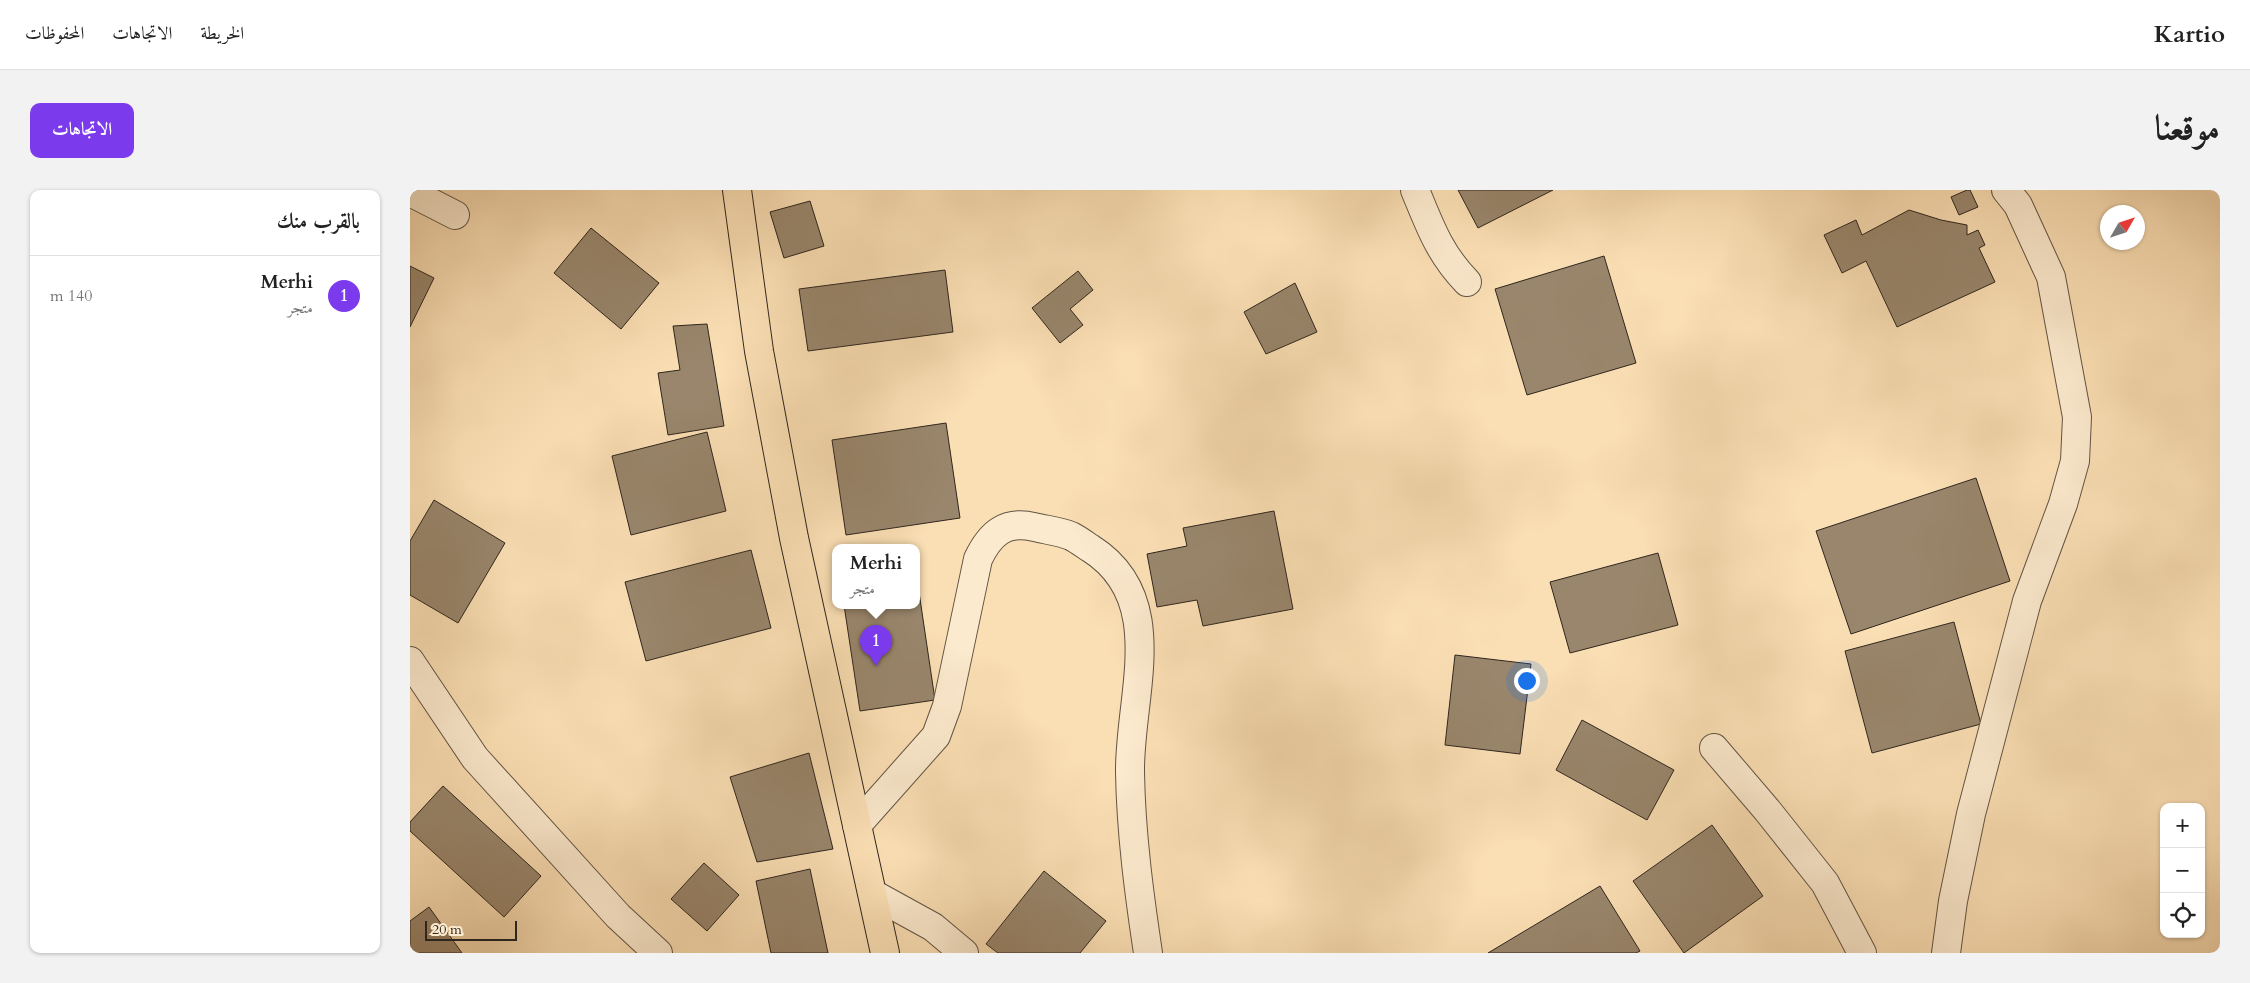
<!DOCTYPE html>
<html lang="ar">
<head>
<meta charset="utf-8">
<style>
  body { margin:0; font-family:Cardo,Amiri,serif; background:#f2f2f2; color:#222; direction:rtl }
  .controls { position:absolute; right:15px; bottom:15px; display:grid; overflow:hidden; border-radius:10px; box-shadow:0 1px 4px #0004 }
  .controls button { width:45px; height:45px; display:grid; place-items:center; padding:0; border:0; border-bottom:1px solid #e0e0e0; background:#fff; color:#222; font:25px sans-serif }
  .compass { position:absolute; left:1690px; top:15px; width:45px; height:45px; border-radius:50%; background:#fff; box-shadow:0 1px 4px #0004; rotate:51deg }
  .scale { position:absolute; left:15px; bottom:12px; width:92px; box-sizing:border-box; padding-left:5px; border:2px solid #2f261e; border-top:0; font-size:14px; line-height:18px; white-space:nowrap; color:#2f261e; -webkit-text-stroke:4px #fceace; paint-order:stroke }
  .you { position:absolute; left:1116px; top:490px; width:18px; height:18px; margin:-12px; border:4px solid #fff; border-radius:50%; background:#1a73e8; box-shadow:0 0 0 8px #1a73e833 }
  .badge { display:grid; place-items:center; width:32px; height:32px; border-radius:50%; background:#7c3aed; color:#fff; font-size:16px; font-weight:700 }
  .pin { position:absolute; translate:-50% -41px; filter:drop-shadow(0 1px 2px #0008) }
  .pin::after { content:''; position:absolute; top:26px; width:18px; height:15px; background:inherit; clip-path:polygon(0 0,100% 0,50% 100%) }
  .popup { position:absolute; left:422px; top:354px; width:88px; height:65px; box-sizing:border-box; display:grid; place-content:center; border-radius:10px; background:#fff; filter:drop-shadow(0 1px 4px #0005); font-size:16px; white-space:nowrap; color:#767676 }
  .popup b { font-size:19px; color:#222 }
  .popup::after { content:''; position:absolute; left:50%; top:100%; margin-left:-10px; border:10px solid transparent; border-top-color:#fff }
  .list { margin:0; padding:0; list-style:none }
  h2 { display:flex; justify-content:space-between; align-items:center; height:65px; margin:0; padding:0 20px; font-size:21px }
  h2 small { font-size:16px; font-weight:400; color:#767676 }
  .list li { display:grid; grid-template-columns:32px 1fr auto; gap:15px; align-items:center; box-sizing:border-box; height:80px; padding:0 20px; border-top:1px solid #e0e0e0 }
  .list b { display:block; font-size:19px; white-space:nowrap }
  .list p { margin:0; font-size:16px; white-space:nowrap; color:#767676 }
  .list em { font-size:16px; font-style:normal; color:#767676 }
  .icon { flex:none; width:28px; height:28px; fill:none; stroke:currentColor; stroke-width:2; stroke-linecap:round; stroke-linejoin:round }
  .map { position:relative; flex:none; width:1810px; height:763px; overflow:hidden; direction:ltr; border-radius:10px }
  header { display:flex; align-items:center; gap:30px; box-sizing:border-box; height:70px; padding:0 25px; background:#fff; border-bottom:1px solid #e0e0e0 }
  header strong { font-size:24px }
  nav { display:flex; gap:28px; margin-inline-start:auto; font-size:18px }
  .intro { display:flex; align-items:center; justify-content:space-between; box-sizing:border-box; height:120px; padding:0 30px }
  h1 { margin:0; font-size:35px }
  .button { padding:12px 22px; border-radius:10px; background:#7c3aed; color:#fff; font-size:18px; font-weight:700 }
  main { display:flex; gap:30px; padding:0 30px }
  aside { flex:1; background:#fff; border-radius:10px; box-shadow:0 1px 4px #0004 }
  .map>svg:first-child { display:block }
</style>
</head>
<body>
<header>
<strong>Kartio</strong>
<nav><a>الخريطة</a><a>الاتجاهات</a><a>المحفوظات</a></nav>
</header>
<div class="intro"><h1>موقعنا</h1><a class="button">الاتجاهات</a></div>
<main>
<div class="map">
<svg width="1810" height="763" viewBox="0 0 1810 763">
  <rect width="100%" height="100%" fill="#fbdfb4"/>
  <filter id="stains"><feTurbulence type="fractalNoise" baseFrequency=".004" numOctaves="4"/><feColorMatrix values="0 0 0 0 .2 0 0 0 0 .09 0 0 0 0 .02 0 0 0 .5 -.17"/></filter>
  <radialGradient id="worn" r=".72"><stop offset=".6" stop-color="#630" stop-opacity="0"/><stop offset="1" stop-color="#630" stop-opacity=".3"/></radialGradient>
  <!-- building -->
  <g fill="#99866c" stroke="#2f261e">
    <polygon points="1048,0 1143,0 1068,38"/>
    <polygon points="1557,0 1560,0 1568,17 1549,25 1541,7"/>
    <polygon points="400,11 414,56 374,68 360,22"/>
    <polygon points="1499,20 1531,30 1557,35 1557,45 1568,40 1575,55 1569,58 1585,92 1487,137 1456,71 1432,83 1414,45 1446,30 1452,45"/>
    <polygon points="181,38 249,93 211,139 144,83"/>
    <polygon points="1194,66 1226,173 1117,205 1085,99"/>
    <polygon points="0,76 24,88 0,137"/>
    <polygon points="535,80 543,142 398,161 389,99"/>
    <polygon points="668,81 683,100 660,119 673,135 650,153 622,118"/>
    <polygon points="885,93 907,142 856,164 834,122"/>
    <polygon points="297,134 314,236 258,245 248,183 270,180 263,136"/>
    <polygon points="536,233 550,328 436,345 422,250"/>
    <polygon points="297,242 316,321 221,345 202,266"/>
    <polygon points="1566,288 1600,391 1441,444 1406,341"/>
    <polygon points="24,310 95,353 48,433 0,405 0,351"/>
    <polygon points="864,321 883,419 793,436 787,410 747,417 737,364 777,356 773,338"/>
    <polygon points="341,360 361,438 236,471 215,392"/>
    <polygon points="1248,363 1268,435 1160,463 1140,392"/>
    <polygon points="506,382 525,510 450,521 434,415 506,415"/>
    <polygon points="1544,432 1571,534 1462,563 1435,461"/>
    <polygon points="1045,465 1121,474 1110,564 1035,555"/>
    <polygon points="1172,530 1264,580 1237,630 1146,580"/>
    <polygon points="399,563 423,659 347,672 320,587"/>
    <polygon points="33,596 131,686 94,727 0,641 0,632"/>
    <polygon points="1302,635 1353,706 1274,763 1223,691"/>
    <polygon points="294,673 329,705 297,741 261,709"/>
    <polygon points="400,679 418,763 361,763 346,691"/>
    <polygon points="634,681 696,731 670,763 588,763 576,754"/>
    <polygon points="1190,696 1230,761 1226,763 1078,763"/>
    <polygon points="19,717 52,763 0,763 0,731"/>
  </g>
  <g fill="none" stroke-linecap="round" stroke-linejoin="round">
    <!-- minor casing -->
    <g stroke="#625444" stroke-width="30">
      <g id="minor">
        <path d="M1005,0C1020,36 1029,63 1057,92"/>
        <polyline points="0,2 45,25"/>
        <polyline points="0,471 65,568 208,726 248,763"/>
        <polyline points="1304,558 1357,620 1415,693 1452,763"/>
        <path d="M447,635L526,546L537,516L568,369C580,344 595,330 624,337C636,340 649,341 661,346C667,349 674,354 680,358C760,408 719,506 720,582C721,643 729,703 738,763"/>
        <polyline points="463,704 523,737 554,763"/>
        <polyline points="1536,763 1543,711 1561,624 1617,411 1653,314 1665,271 1667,227 1641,87 1608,15 1596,0"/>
      </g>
    </g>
    <!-- major casing -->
    <g stroke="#2f261e" stroke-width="30">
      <polyline id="major" points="327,0 349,161 384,348 475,763"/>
    </g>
    <!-- minor -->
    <use href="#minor" stroke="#fceace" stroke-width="28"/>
    <!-- major -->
    <use href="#major" stroke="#fbdfb4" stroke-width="28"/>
  </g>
  <rect width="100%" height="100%" filter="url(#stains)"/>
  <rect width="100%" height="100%" fill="url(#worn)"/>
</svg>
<div class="controls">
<button>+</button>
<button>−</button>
<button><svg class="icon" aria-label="locate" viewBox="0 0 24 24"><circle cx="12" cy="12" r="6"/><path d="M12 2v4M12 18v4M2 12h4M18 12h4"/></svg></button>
</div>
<svg class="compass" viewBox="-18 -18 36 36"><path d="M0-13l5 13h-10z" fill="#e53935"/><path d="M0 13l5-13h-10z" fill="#767676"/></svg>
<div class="scale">20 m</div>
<div class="you"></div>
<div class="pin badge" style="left:466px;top:476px">1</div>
<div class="popup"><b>Merhi</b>متجر</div>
</div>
<aside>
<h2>بالقرب منك<small></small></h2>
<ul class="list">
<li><span class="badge">1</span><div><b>Merhi</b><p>متجر</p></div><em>140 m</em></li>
</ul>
</aside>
</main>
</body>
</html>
